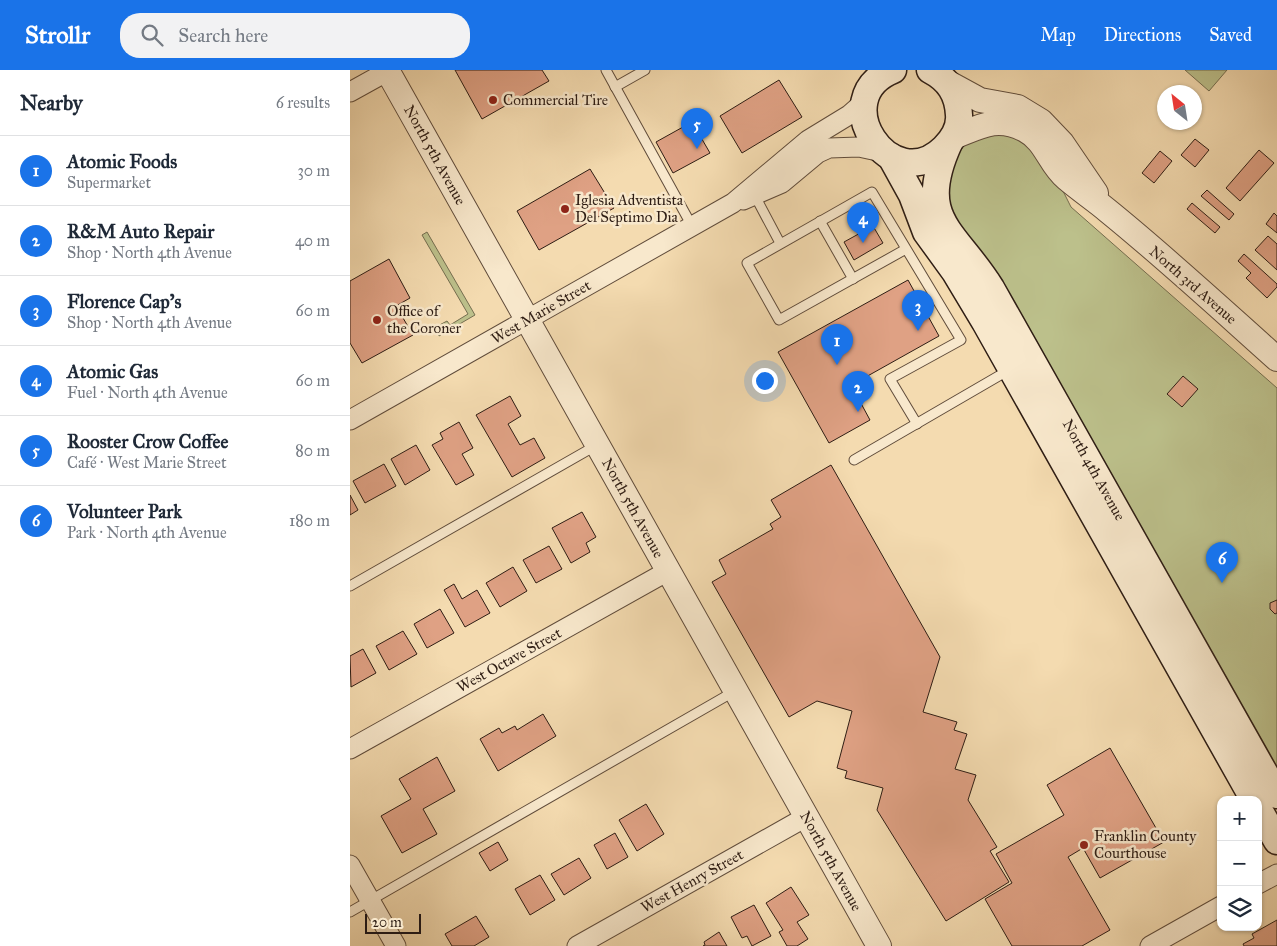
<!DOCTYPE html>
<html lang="en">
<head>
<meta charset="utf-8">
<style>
  body { margin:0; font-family:"IM FELL Great Primer",serif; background:#f2f2f3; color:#1f2937 }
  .controls { position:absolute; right:15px; bottom:15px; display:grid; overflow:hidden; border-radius:10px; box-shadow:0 1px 4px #0004 }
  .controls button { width:45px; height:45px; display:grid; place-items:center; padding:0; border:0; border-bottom:1px solid #e0e1e3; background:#fff; color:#1f2937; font:25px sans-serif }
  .compass { position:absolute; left:807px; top:15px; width:45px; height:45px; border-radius:50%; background:#fff; box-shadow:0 1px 4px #0004; rotate:330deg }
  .scale { position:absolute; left:15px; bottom:12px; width:56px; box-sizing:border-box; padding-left:5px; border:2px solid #2e1d14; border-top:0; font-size:14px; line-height:18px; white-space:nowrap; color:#2e1d14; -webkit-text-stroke:4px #f8e8cc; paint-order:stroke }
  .you { position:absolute; left:414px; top:310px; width:18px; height:18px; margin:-12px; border:4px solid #fff; border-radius:50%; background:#1a73e8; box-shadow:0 0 0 8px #1a73e833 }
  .badge { display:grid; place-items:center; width:32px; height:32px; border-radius:50%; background:#1a73e8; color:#fff; font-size:16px; font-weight:700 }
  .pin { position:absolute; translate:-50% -41px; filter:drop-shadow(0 1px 2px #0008) }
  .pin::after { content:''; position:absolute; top:26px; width:18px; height:15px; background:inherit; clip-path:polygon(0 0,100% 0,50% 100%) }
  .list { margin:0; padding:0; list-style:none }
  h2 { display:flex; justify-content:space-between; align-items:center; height:65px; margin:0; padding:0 20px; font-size:21px }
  h2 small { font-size:16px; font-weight:400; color:#747a83 }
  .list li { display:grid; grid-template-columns:32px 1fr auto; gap:15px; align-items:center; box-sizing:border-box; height:70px; padding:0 20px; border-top:1px solid #e0e1e3 }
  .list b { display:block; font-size:19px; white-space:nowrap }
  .list p { margin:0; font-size:16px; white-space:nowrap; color:#747a83 }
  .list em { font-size:16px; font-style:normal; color:#747a83 }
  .icon { flex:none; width:28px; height:28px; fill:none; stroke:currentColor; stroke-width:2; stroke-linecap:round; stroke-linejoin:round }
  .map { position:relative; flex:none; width:927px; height:876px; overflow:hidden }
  header { display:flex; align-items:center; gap:30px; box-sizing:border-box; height:70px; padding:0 25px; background:#1a73e8; color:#fff }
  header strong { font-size:24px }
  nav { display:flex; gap:28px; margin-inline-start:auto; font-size:18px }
  .search { width:350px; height:45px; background:#f2f2f3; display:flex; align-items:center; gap:12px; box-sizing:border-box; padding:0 18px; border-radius:20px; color:#747a83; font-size:19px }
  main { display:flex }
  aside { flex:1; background:#fff }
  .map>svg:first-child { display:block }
</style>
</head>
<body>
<header>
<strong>Strollr</strong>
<div class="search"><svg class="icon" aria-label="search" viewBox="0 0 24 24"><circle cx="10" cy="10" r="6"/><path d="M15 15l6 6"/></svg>Search here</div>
<nav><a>Map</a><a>Directions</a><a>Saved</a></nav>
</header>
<main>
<aside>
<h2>Nearby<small>6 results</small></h2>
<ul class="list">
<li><span class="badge">1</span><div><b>Atomic Foods</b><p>Supermarket</p></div><em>30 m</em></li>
<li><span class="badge">2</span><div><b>R&amp;M Auto Repair</b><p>Shop · North 4th Avenue</p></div><em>40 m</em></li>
<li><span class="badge">3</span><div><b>Florence Cap's</b><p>Shop · North 4th Avenue</p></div><em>60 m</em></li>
<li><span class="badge">4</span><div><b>Atomic Gas</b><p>Fuel · North 4th Avenue</p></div><em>60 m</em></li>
<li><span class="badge">5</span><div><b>Rooster Crow Coffee</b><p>Café · West Marie Street</p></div><em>80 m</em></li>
<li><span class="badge">6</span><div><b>Volunteer Park</b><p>Park · North 4th Avenue</p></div><em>180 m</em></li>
</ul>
</aside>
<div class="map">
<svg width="927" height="876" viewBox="0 0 927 876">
  <rect width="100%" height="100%" fill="#f4dbb0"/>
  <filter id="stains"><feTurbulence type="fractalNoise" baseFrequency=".004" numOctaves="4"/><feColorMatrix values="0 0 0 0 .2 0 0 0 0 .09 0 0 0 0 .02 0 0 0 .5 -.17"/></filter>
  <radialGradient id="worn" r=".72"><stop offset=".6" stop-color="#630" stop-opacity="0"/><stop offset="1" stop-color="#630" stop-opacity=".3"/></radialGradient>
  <!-- green -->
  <g fill="#bcc08b" stroke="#756e50">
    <polygon points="835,0 877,0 859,21"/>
    <polygon points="634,62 671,66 713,121 721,137 927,318 927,708 594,137 604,79"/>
    <polygon points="77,162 125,245 89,266 84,258 97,251 100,255 118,244 72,165"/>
  </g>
  <!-- building -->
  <g fill="#dfa184" stroke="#2e1d14">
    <polygon points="105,0 192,0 199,11 132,49"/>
    <polygon points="429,10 452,47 392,83 370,46"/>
    <polygon points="342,52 360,83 323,103 306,72"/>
    <polygon points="845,69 859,80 845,97 831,85"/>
    <polygon points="909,80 924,93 890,131 876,118"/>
    <polygon points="810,81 822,91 804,113 792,103"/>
    <polygon points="240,99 264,138 189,180 167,141"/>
    <polygon points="857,120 884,144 879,150 851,126"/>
    <polygon points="842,133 870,157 865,163 837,139"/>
    <polygon points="924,143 927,146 927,163 916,154"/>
    <polygon points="523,156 533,173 504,190 494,172"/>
    <polygon points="918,166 927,174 927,200 905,180"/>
    <polygon points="894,184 927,214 927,217 917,228 896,208 901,203 888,191"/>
    <polygon points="39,189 60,228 46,236 63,265 12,293 0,273 0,211"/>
    <polygon points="558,210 589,266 514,308 521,319 507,326 520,350 479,373 428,282"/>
    <polygon points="833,306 848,319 832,337 817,324"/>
    <polygon points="160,326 171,346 158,354 170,375 184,368 195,388 162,407 126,345"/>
    <polygon points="109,352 123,378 112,384 124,405 106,415 82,375 93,369 90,363"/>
    <polygon points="66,375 80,400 55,415 41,389"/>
    <polygon points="34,394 46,416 15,433 3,411"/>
    <polygon points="481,395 590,587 573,642 607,652 604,660 617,664 605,699 626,705 618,730 647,777 640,781 659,812 596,851 527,740 533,718 495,708 497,701 487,698 502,641 467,631 439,647 362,512 376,504 369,490 423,459 420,454 431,447 421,430"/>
    <polygon points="0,425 8,440 0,445"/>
    <polygon points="232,442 246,467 236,473 240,482 221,493 202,458"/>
    <polygon points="199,476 212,499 186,513 173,490"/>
    <polygon points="163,497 177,521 150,537 136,513"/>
    <polygon points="104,514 112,529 127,520 140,543 115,557 94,520"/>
    <polygon points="927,530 927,543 925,544 920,539 920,533"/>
    <polygon points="90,539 104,563 77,578 64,554"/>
    <polygon points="53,561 67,584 39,600 26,576"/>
    <polygon points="13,579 26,603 1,617 0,586"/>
    <polygon points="193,644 206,666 148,701 130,669 149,658 152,663 165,656 167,660"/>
    <polygon points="760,678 814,772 750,808 733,778 718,787 760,860 732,876 662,876 635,829 662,813 646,784 714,745 697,715"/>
    <polygon points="87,687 105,721 73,739 87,764 52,783 31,746 61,729 49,709"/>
    <polygon points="296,734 314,764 287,781 269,750"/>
    <polygon points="265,763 278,787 257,799 244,775"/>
    <polygon points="148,772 158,790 140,801 129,783"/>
    <polygon points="229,788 241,808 214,825 201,804"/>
    <polygon points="190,805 205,830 180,845 165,819"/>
    <polygon points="441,817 459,845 447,852 458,869 447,876 437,876 429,862 433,860 416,833"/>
    <polygon points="404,835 421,866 402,876 397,866 392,868 381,847"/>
    <polygon points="126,846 139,867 124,876 102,876 95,864"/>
    <polygon points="927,850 927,876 894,876 893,874 904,868 902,864"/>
    <polygon points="369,862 377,876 353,876 355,875 354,872"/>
  </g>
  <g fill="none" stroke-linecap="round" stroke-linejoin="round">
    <!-- service casing -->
    <g stroke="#604c3b" stroke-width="11">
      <g id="service">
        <polyline points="256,0 342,156"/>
        <polyline points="265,17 295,0"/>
        <polyline points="405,126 430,173"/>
        <polyline points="470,151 503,209"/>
        <polyline points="556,179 429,250 397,193 522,122 611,270 540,309 567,354"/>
        <polyline points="504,390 659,300"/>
        <polyline points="0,516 247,375"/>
        <polyline points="0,842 385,621"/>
      </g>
    </g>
    <!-- minor casing -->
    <g stroke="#604c3b" stroke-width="21">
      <g id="minor">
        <polyline points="0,22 38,1"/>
        <polyline points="393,130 432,113 468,83 479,78 509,77 532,82"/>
        <polyline points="0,350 383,133 458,70 499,45 516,30"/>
        <polyline points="0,679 318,501"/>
        <polyline points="0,795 46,876"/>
        <polyline points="908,814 927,804"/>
        <polyline points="227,876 456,747"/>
        <polyline points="800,876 871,836"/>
      </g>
    </g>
    <!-- tertiary casing -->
    <g stroke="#604c3b" stroke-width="26">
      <g id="tertiary">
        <polyline points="37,0 529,876"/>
        <polyline points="597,12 630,30 668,37 691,51 712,73 746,123"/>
        <path d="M604,67C629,57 647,45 675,60C696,71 699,94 716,108C730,120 745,130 758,141C816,188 871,239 927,289"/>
      </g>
    </g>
    <!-- secondary casing -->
    <g stroke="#2e1d14" stroke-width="29">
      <g id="secondary">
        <path d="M543,0C474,28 541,130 594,78C603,69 610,58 609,45C608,24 599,10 580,0"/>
        <path d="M599,73C564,150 605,160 641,218L927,725"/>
        <polyline points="541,87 562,125 576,162 605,202 635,252 904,730"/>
        <polyline points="908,738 927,771"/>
      </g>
    </g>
    <!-- service -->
    <use href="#service" stroke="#f8e8cc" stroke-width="9"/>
    <!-- minor -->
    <use href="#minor" stroke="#f8e8cc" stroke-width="19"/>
    <!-- tertiary -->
    <use href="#tertiary" stroke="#f8e8cc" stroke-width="24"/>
    <!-- secondary -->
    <use href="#secondary" stroke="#f8e8cc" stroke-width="26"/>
  </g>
  <!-- markers -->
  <g fill="#8f2418" stroke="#f8e8cc" stroke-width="2">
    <circle cx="143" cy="30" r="5"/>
    <circle cx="215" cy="139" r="5"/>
    <circle cx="27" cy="250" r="5"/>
    <circle cx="734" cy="775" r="5"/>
  </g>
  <g text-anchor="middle" stroke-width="5" stroke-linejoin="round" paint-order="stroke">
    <!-- poi labels -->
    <g font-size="15" fill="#2e1d14" stroke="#f8e8cc" text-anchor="start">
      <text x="153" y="35">Commercial Tire</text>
      <text x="225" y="135">Iglesia Adventista<tspan x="225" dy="17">Del Septimo Dia</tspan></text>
      <text x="37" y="246">Office of<tspan x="37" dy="17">the Coroner</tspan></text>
      <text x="744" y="771">Franklin County<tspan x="744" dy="17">Courthouse</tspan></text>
    </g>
    <!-- street labels -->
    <g font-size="15" fill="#2e1d14" stroke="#f8e8cc">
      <text transform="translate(85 85) rotate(61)" y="5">North 5th Avenue</text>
      <text transform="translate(843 215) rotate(41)" y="5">North 3rd Avenue</text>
      <text transform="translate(191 242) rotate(-30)" y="5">West Marie Street</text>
      <text transform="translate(744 400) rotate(61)" y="5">North 4th Avenue</text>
      <text transform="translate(283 438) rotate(61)" y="5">North 5th Avenue</text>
      <text transform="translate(159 590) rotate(-29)" y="5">West Octave Street</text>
      <text transform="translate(481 791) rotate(61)" y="5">North 5th Avenue</text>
      <text transform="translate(342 811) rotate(-29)" y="5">West Henry Street</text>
    </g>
  </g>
  <rect width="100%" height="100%" filter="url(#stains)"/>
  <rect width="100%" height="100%" fill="url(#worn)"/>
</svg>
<div class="controls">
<button>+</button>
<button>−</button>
<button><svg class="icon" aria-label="layers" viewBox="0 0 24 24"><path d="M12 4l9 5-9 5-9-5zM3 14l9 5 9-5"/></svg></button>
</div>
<svg class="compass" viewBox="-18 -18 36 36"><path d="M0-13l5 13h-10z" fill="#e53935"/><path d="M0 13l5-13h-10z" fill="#747a83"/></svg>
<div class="scale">20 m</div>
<div class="you"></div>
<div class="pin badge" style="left:487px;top:295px">1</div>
<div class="pin badge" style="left:508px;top:342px">2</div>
<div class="pin badge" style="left:568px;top:261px">3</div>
<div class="pin badge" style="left:513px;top:173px">4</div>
<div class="pin badge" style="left:347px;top:79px">5</div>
<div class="pin badge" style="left:872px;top:513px">6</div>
</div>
</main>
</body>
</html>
